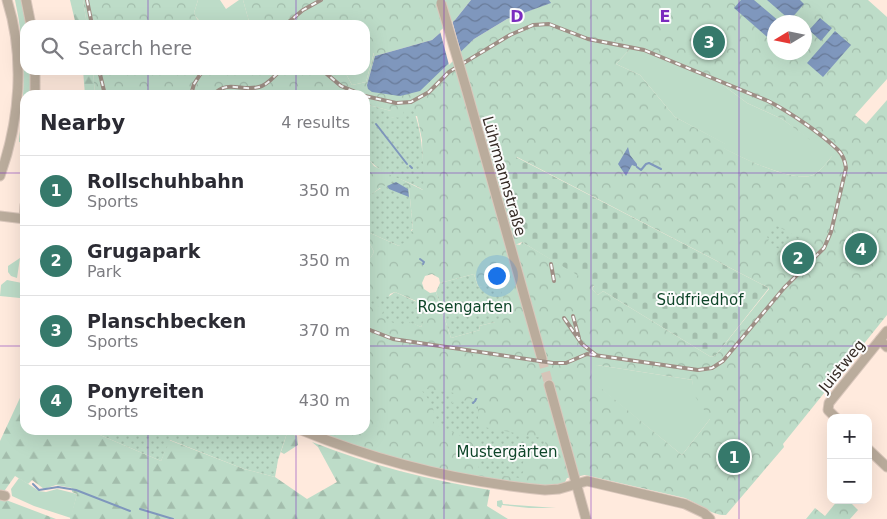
<!DOCTYPE html>
<html lang="en">
<head>
<meta charset="utf-8">
<style>
  body { margin:0; font-family:"DejaVu Sans",sans-serif; background:#f2f2f3; color:#2b2b33 }
  .controls { position:absolute; right:15px; bottom:15px; display:grid; overflow:hidden; border-radius:10px; box-shadow:0 5px 20px #0002 }
  .controls button { width:45px; height:45px; display:grid; place-items:center; padding:0; border:0; border-bottom:1px solid #e1e1e2; background:#fff; color:#2b2b33; font:25px sans-serif }
  .compass { position:absolute; left:767px; top:15px; width:45px; height:45px; border-radius:50%; background:#fff; box-shadow:0 5px 20px #0002; rotate:260deg }
  .you { position:absolute; left:496px; top:275px; width:18px; height:18px; margin:-12px; border:4px solid #fff; border-radius:50%; background:#1a73e8; box-shadow:0 0 0 8px #1a73e833 }
  .badge { display:grid; place-items:center; width:32px; height:32px; border-radius:50%; background:#36796b; color:#fff; font-size:16px; font-weight:700 }
  .pin { position:absolute; translate:-50% -50%; border:2px solid #fff; box-shadow:0 1px 5px #0006 }
  .list { margin:0; padding:0; list-style:none }
  h2 { display:flex; justify-content:space-between; align-items:center; height:65px; margin:0; padding:0 20px; font-size:21px }
  h2 small { font-size:16px; font-weight:400; color:#7c7c81 }
  .list li { display:grid; grid-template-columns:32px 1fr auto; gap:15px; align-items:center; box-sizing:border-box; height:70px; padding:0 20px; border-top:1px solid #e1e1e2 }
  .list b { display:block; font-size:19px; white-space:nowrap }
  .list p { margin:0; font-size:16px; white-space:nowrap; color:#7c7c81 }
  .list em { font-size:16px; font-style:normal; color:#7c7c81 }
  .icon { flex:none; width:28px; height:28px; fill:none; stroke:currentColor; stroke-width:2; stroke-linecap:round; stroke-linejoin:round }
  .map { position:relative; flex:none; width:887px; height:519px; overflow:hidden }
  .search { position:absolute; background:#fff; box-shadow:0 5px 20px #0002; left:20px; top:20px; width:350px; height:55px; display:flex; align-items:center; gap:12px; box-sizing:border-box; padding:0 18px; border-radius:15px; color:#7c7c81; font-size:19px }
  .panel { position:absolute; background:#fff; box-shadow:0 5px 20px #0002; left:20px; top:90px; width:350px; height:345px; border-radius:15px }
  .map>svg:first-child { display:block }
</style>
</head>
<body>
<div class="map">
<svg width="887" height="519" viewBox="0 0 887 519">
  <defs>
    <pattern id="forest-firs" width="22" height="20" patternUnits="userSpaceOnUse" patternTransform="scale(1.25)"><rect width="22" height="20" fill="#bddcc8"/><path d="M5 1l3.5 6h-7zM16 11l3.5 6h-7z" fill="#a3bdac"/></pattern>
    <pattern id="cemetery-stones" width="16" height="16" patternUnits="userSpaceOnUse" patternTransform="scale(1.25)"><rect width="16" height="16" fill="#bddcc8"/><path d="M2 7V4a2 2 0 0 1 4 0v3zM10 15v-3a2 2 0 0 1 4 0v3z" fill="#a3bdac"/></pattern>
    <pattern id="park-crowns" width="20" height="18" patternUnits="userSpaceOnUse" patternTransform="scale(1.25)"><rect width="20" height="18" fill="#bddcc8"/><path d="M2 6a3 3 0 1 1 6 0M12 15a3 3 0 1 1 6 0" fill="none" stroke="#a3bdac"/></pattern>
    <pattern id="garden-dots" width="8" height="8" patternUnits="userSpaceOnUse" patternTransform="scale(1.25)"><rect width="8" height="8" fill="#bddcc8"/><path d="M2 2h.1M6 6h.1" fill="none" stroke="#a3bdac" stroke-width="1.8" stroke-linecap="round"/></pattern>
    <pattern id="water-waves" width="16" height="10" patternUnits="userSpaceOnUse" patternTransform="scale(1.25)"><rect width="16" height="10" fill="#7f97bd"/><path d="M0 5q4-4 8 0t8 0" fill="none" stroke="#697b99"/></pattern>
  </defs>
  <rect width="100%" height="100%" fill="#ffeadd"/>
  <!-- grass -->
  <g fill="#bddcc8">
    <path d="M15,0H24L29,25H25V70H33V95H25V143L19,142V139C26,92 25,46 15,0Z"/>
    <path d="M198,0H220L226,9L239,0H243L250,25C233,25 201,32 194,13Z"/>
    <path d="M631,48L642,50L719,82L747,103L782,119L833,155C827,162 821,171 813,175C793,183 742,158 723,148L725,144L675,117L640,75L616,64Z"/>
    <polygon points="374,52 366,82 352,85 344,70 365,70 365,54"/>
    <polygon points="365,243 370,244 374,252 371,257 366,259"/>
    <polygon points="20,258 17,278 11,276 8,272 8,266"/>
    <polygon points="7,280 22,283 20,298 0,296 1,285"/>
    <polygon points="597,365 693,380 692,390 710,417 710,419 682,455 590,380 592,369"/>
    <polygon points="19,478 39,491 46,492 57,489 77,494 71,518 34,506 12,496 11,489"/>
    <polygon points="502,500 503,504 556,508 529,508 502,505 501,508 497,506 497,501"/>
  </g>
  <!-- forest -->
  <g fill="url(#forest-firs)">
    <polygon points="70,0 83,0 87,25 76,25"/>
    <polygon points="83,70 93,70 95,95 85,95"/>
    <path d="M25,387V430H101L100,435L161,461L169,440L244,469L275,477L307,499L337,482L318,447L312,442C370,465 429,480 490,490L487,506L508,519H70L77,494L72,492V488L56,485L44,489L32,480L28,484L15,476L5,490L6,500L56,519H0V441Z"/>
    <polygon points="287,433 297,436 298,445 284,454 281,452"/>
  </g>
  <!-- cemetery -->
  <polygon fill="url(#cemetery-stones)" points="516,157 769,288 716,355 711,357 603,291 598,295 592,289 594,286 522,242 515,245 499,186"/>
  <!-- park -->
  <g fill="url(#park-crowns)" fill-rule="evenodd">
    <polygon points="83,0 198,0 194,13 197,19 204,25 87,25"/>
    <path d="M243,0H471L455,20L432,40L375,56L367,85L458,53L474,39L507,19L550,3L549,0H868L887,17V79L855,115L866,124L887,100V315L783,444L784,447L726,515C712,516 698,503 685,498L585,475L567,478L564,484L547,487L510,483L402,462L309,430H365V259L371,257L374,252L370,244L365,243V217L370,223L368,232L399,246L413,229L409,188H380L365,199V154L374,166L423,190L422,140L417,116L398,119L391,117V111L365,104V95H95L93,70H344L352,85L366,82L374,53L365,54V25H250ZM774,22H804V52H774ZM631,48L642,50L719,82L747,103L782,119L832,156C827,162 821,171 813,175C793,183 742,158 724,148L726,144L675,117L640,75L616,64ZM517,157L769,288V289L716,355L711,357L603,291L598,295L592,289L594,285L522,242L520,245L515,244L499,186ZM432,274L439,278L440,283L474,274L478,287L494,285L495,322L479,326L480,330L451,338L436,292L430,293L424,289L422,283L425,276ZM395,292L416,301L413,308L426,314L421,327L384,309L390,294ZM597,365L693,380L691,390L710,419L682,455L591,380L592,369L596,370Z"/>
    <polygon points="838,500 848,500 858,510 850,519 806,519 815,508 825,516"/>
  </g>
  <!-- garden -->
  <g fill="url(#garden-dots)">
    <path d="M365,104L391,111V117L402,118L404,111L412,109C422,122 425,174 423,190C404,178 377,175 365,154Z"/>
    <polygon points="392,181 409,188 413,229 411,230 415,235 399,246 368,232 370,223 365,217 365,198"/>
    <polygon points="773,224 802,239 793,256 767,243 769,239 767,237"/>
    <polygon points="474,274 478,287 491,284 501,290 505,305 503,316 495,322 479,326 480,330 451,338 436,292 440,283"/>
    <polygon points="376,292 388,297 395,292 417,302 414,308 427,314 421,327 409,322 402,327 381,317 384,309 371,303"/>
    <path d="M420,388L454,393L452,403L478,398V426L547,439L543,447V459L525,458L522,465L526,466L520,478L488,473L478,467L488,447L433,424C437,407 430,402 420,388Z"/>
    <polygon points="101,430 283,430 287,433 278,460 275,477 244,469 170,440 161,461 100,435"/>
  </g>
  <!-- water -->
  <g fill="url(#water-waves)">
    <polygon points="471,0 549,0 551,3 507,19 474,39 420,91 400,96 372,92 368,89 367,85 375,56 432,40 455,20"/>
    <polygon points="741,0 754,0 780,22 774,22 774,43 734,8"/>
    <polygon points="767,0 800,0 804,4 790,20"/>
    <polygon points="820,18 832,28 821,41 809,30"/>
    <polygon points="835,31 851,45 823,77 807,63"/>
    <circle cx="709" cy="41" r="7"/>
    <polygon points="628,147 630,155 637,164 637,167 632,165 626,176 618,164"/>
    <polygon points="396,182 408,189 409,197 389,189 387,186"/>
  </g>
  <!-- pier -->
  <polygon fill="#ffeadd" points="452,20 461,53 449,65 440,31"/>
  <g fill="none" stroke-linecap="round" stroke-linejoin="round">
    <!-- stream -->
    <g stroke="#7f97bd" stroke-width="2">
      <polyline points="376,124 407,164"/>
      <polyline points="410,166 412,168"/>
      <polyline points="637,167 641,170 646,164 649,163 661,169"/>
      <polyline points="420,259 424,262 423,264"/>
      <polyline points="475,401 476,399"/>
      <polyline points="473,403 474,402"/>
      <polyline points="33,484 39,490 58,487 76,490 130,511"/>
      <polyline points="140,509 173,519"/>
    </g>
    <!-- minor-tunnel -->
    <polyline stroke="#d6c4b8" stroke-width="9" stroke-dasharray="9 4.5" stroke-linecap="butt" points="542,359 549,385"/>
    <!-- minor casing -->
    <g stroke="#dac7bc" stroke-width="11">
      <g id="minor">
        <polyline points="26,0 31,25"/>
        <polyline points="466,88 542,359"/>
        <polyline points="35,95 35,70"/>
        <path d="M0,176C20,120 25,57 7,0"/>
        <polyline points="0,216 25,219"/>
        <polyline points="24,219 25,205"/>
        <polyline points="880,340 887,347"/>
        <polyline points="549,385 586,519"/>
        <polyline points="836,418 828,410 829,403 887,331"/>
        <path d="M301,430C379,462 461,482 545,490L559,489L587,481L685,504L704,513L710,519"/>
        <polyline points="868,449 887,467"/>
        <polyline points="0,495 5,496"/>
      </g>
    </g>
    <!-- minor -->
    <use href="#minor" stroke="#baac9c" stroke-width="9"/>
    <!-- rail casing -->
    <g stroke="#9e8e85" stroke-width="4">
      <g id="rail">
        <polyline points="87,0 92,25"/>
        <polyline points="285,25 303,10 321,0"/>
        <polyline points="99,70 105,95"/>
        <polyline points="322,70 341,86 363,95"/>
        <polyline points="191,95 194,84 203,70"/>
        <path d="M213,95C228,79 241,92 259,87C268,85 274,76 281,70"/>
        <path d="M365,96L396,103L411,102L429,92L449,72L462,64L510,35L533,25L549,24L588,39L644,50L768,101C788,111 822,134 838,150C843,155 845,161 846,168L831,232L824,248L784,288L723,361L712,368L698,370L587,354L566,363H553L393,339L365,328"/>
        <polyline points="551,264 554,281"/>
        <polyline points="573,316 579,338"/>
        <polyline points="564,318 582,344 596,355"/>
      </g>
    </g>
    <!-- rail -->
    <use href="#rail" stroke="#fcfcfc" stroke-width="2" stroke-dasharray="5.5" stroke-linecap="butt"/>
    <!-- minor-bridge casing -->
    <g stroke="#dac7bc" stroke-width="11" stroke-linecap="butt">
      <polyline id="minor-bridge" points="441,3 466,88"/>
    </g>
    <!-- minor-bridge -->
    <use href="#minor-bridge" stroke="#baac9c" stroke-width="9"/>
  </g>
  <!-- grid -->
  <path fill="none" stroke="#7b2cbf" stroke-width="1" stroke-opacity="0.55" d="M148,0V25M296,0V25M444,0V519M591,0V519M739,0V519M148,70V95M296,70V95M0,173H25M365,173H887M0,346H25M365,346H887M148,430V519M296,430V519"/>
  <g text-anchor="middle" stroke-width="4" stroke-linejoin="round" paint-order="stroke">
    <!-- street labels -->
    <g font-size="15" fill="#342a24" stroke="#fcfcfc">
      <text transform="translate(504 176) rotate(74)" y="5">Lührmannstraße</text>
      <text transform="translate(842 366) rotate(-51)" y="5">Juistweg</text>
    </g>
    <!-- park labels -->
    <g font-size="15" fill="#0e4529" stroke="#fcfcfc">
      <text x="700" y="305">Südfriedhof</text>
      <text x="465" y="312">Rosengarten</text>
      <text x="507" y="457">Mustergärten</text>
    </g>
  </g>
  <g font-size="16" text-anchor="middle" font-weight="bold" fill="#7b2cbf" stroke="#fcfcfc" stroke-width="4" stroke-linejoin="round" paint-order="stroke">
    <text x="517" y="22">D</text>
    <text x="665" y="22">E</text>
  </g>
</svg>
<div class="controls">
<button>+</button>
<button>−</button>
</div>
<svg class="compass" viewBox="-18 -18 36 36"><path d="M0-13l5 13h-10z" fill="#e53935"/><path d="M0 13l5-13h-10z" fill="#7c7c81"/></svg>
<div class="you"></div>
<div class="pin badge" style="left:734px;top:457px">1</div>
<div class="pin badge" style="left:798px;top:258px">2</div>
<div class="pin badge" style="left:709px;top:42px">3</div>
<div class="pin badge" style="left:861px;top:249px">4</div>
<div class="search"><svg class="icon" aria-label="search" viewBox="0 0 24 24"><circle cx="10" cy="10" r="6"/><path d="M15 15l6 6"/></svg>Search here</div>
<section class="panel">
<h2>Nearby<small>4 results</small></h2>
<ul class="list">
<li><span class="badge">1</span><div><b>Rollschuhbahn</b><p>Sports</p></div><em>350 m</em></li>
<li><span class="badge">2</span><div><b>Grugapark</b><p>Park</p></div><em>350 m</em></li>
<li><span class="badge">3</span><div><b>Planschbecken</b><p>Sports</p></div><em>370 m</em></li>
<li><span class="badge">4</span><div><b>Ponyreiten</b><p>Sports</p></div><em>430 m</em></li>
</ul>
</section>
</div>
</body>
</html>
